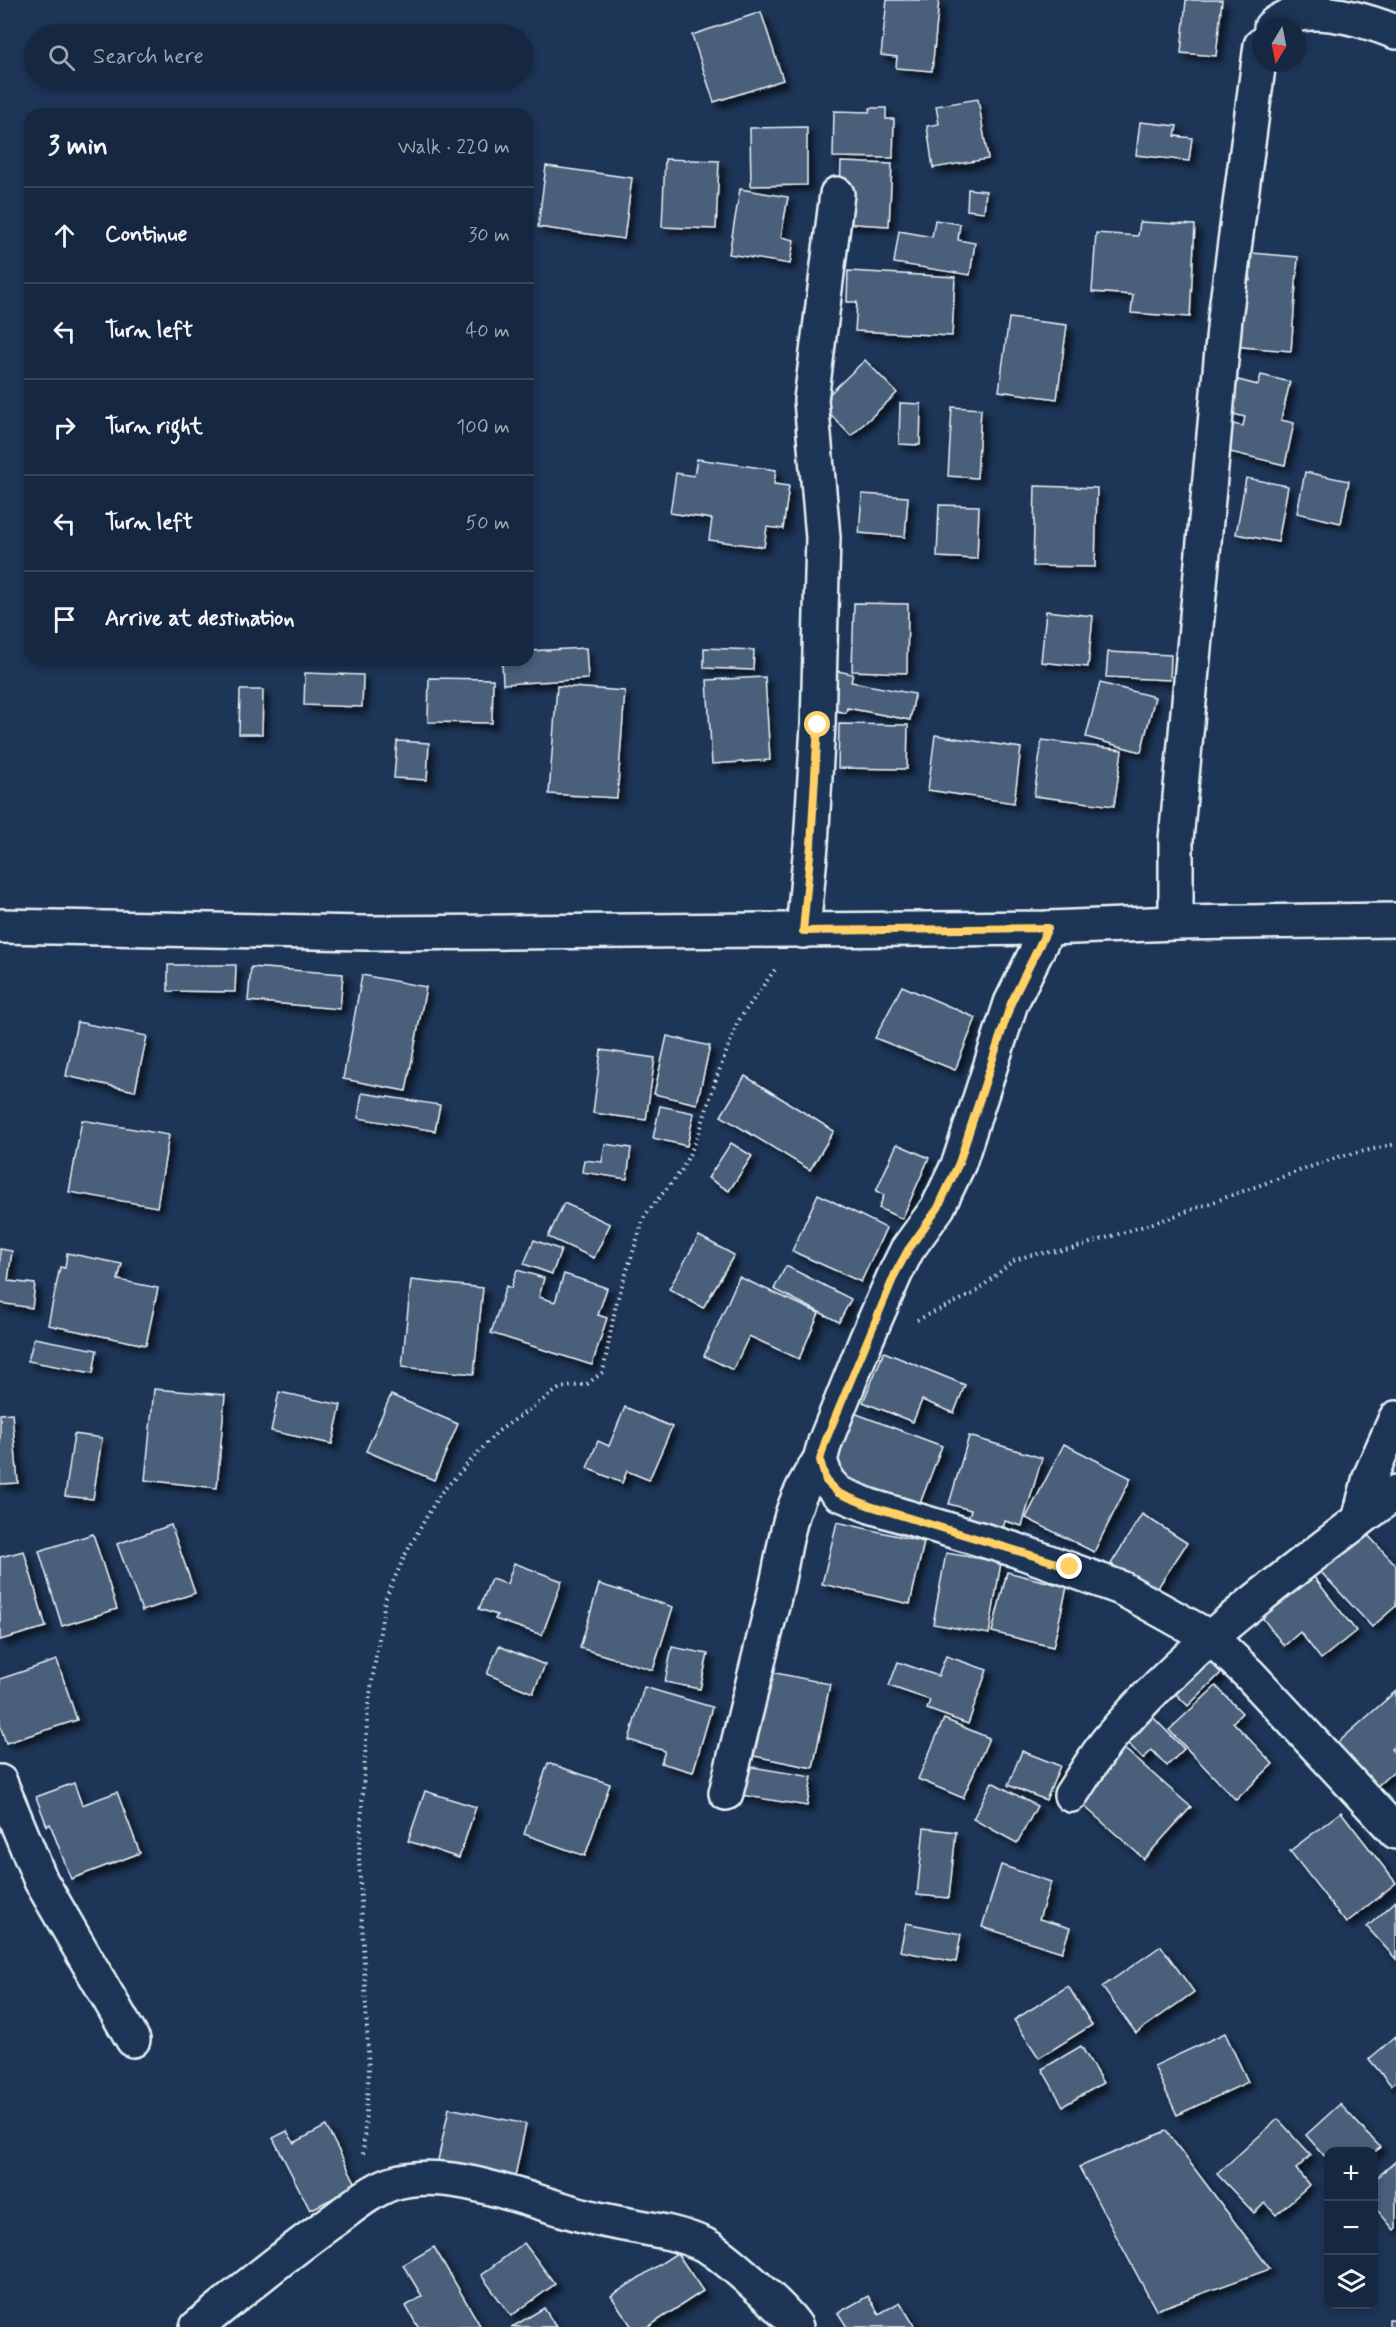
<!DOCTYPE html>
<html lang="en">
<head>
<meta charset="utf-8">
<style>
  body { margin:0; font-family:Mynerve,sans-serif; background:#1f3048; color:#f1f3f6 }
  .controls { position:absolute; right:18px; bottom:18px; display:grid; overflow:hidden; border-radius:12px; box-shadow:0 3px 9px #0003 }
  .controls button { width:54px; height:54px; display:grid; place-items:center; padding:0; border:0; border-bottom:2px solid #35445a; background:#162841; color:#f1f3f6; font:30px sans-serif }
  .compass { position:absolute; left:1252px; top:18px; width:54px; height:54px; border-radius:50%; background:#162841; box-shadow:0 3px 9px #0003; rotate:190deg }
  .stop { position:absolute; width:18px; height:18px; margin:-14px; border:4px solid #ffd166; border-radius:50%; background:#fff }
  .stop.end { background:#ffd166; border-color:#fff; box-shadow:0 2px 6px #0008 }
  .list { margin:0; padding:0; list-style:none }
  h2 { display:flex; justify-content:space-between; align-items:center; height:78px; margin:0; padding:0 24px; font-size:26px }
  h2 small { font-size:20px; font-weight:400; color:#9ea6b1 }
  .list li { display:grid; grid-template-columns:39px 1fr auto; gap:18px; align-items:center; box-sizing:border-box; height:96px; padding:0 24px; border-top:2px solid #35445a }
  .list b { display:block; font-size:22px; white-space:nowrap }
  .list em { font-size:20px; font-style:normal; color:#9ea6b1 }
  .icon { flex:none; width:33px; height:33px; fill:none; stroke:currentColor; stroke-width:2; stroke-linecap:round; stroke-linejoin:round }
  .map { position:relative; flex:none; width:1396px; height:2327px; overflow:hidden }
  .search { position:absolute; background:#162841; box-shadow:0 3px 9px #0003; left:24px; top:24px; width:510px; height:66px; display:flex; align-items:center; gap:15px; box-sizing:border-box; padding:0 21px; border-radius:33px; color:#9ea6b1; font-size:22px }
  .panel { position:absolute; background:#162841; box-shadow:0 3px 9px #0003; left:24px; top:108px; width:510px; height:558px; border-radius:18px }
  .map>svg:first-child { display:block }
</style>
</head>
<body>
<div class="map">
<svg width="1396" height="2327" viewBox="0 0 1396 2327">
  <defs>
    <filter id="shadow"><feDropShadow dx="5.5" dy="5.5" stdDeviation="3" flood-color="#0009"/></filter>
  </defs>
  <rect width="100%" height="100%" fill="#1d3557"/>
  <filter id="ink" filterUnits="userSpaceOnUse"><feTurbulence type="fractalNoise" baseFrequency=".0167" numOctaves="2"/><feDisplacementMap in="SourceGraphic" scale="12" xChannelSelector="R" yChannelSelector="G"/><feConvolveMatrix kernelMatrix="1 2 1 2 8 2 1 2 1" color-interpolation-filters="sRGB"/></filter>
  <g filter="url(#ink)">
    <!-- building -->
    <g fill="#495e7a" stroke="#e8f1f8" stroke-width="1.5" filter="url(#shadow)">
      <polygon points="887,0 939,0 932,71 896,68 897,57 881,55"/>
      <polygon points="1186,0 1222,0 1216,56 1181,53"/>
      <polygon points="761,12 783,80 714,102 692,35"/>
      <polygon points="978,99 988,159 933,168 927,126 939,124 936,106"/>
      <polygon points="870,108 886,108 886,119 894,119 893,158 833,157 834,111 869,112"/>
      <polygon points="1140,122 1177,126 1175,136 1192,138 1189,161 1136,155"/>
      <polygon points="807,127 807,185 751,186 750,128"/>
      <polygon points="665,159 719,161 716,229 662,227"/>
      <polygon points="841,162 892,164 889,226 839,223"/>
      <polygon points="546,166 632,178 624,239 538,227"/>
      <polygon points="740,189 788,197 781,237 794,240 790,264 729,254"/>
      <polygon points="968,189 986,191 984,212 967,210"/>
      <polygon points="935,220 960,224 958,240 975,243 970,275 894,263 899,231 932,237"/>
      <polygon points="1140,222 1195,225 1190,317 1131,313 1133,295 1092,292 1096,233 1138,236"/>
      <polygon points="1252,253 1298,257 1291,351 1231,346 1236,280 1250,281"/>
      <polygon points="848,271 955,277 952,336 855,331 857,302 847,302"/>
      <polygon points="1009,318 1067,325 1057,399 999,391"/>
      <polygon points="865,360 897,393 851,436 820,403"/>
      <polygon points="1261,375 1290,382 1281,420 1294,423 1285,465 1226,451 1232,424 1243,426 1245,417 1230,413 1238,380 1258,385"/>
      <polygon points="900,403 921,404 920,445 899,444"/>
      <polygon points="952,407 981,409 977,478 948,476"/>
      <polygon points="697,459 776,470 774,484 789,486 783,529 767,527 764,547 709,540 712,519 670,513 676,473 694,476"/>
      <polygon points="1305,472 1349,481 1341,523 1297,513"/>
      <polygon points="1246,478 1288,486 1278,542 1236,534"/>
      <polygon points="1035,486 1097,488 1095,567 1033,566"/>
      <polygon points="862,494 908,497 905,537 859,533"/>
      <polygon points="939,505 979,506 977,559 937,557"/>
      <polygon points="854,603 908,604 907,673 852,671"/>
      <polygon points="1046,611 1093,616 1088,667 1041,662"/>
      <polygon points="586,648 588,679 503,684 502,660 528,660 528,651"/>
      <polygon points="704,648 754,650 753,670 704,668"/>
      <polygon points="1108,652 1171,655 1170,680 1106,677"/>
      <polygon points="827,669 853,674 851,682 915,694 910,720 847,708 846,713 819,707"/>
      <polygon points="305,673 363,675 362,707 304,705"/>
      <polygon points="765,677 770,760 712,764 707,680"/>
      <polygon points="429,678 493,679 492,723 428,722"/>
      <polygon points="1100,683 1155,697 1141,752 1086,737"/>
      <polygon points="557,686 625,691 617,798 549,794"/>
      <polygon points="240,690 263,690 262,734 239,734"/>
      <polygon points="839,724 908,725 907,769 838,768"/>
      <polygon points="935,735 1021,748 1014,803 928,790"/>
      <polygon points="1042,740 1122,750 1114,806 1034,796"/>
      <polygon points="397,741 429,743 427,780 394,778"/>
      <polygon points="168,965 236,965 235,992 168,991"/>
      <polygon points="251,967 343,974 340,1009 248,1001"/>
      <polygon points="362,975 426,987 406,1091 343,1079"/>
      <polygon points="902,986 976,1018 955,1070 875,1038"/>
      <polygon points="77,1022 147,1036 135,1091 66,1076"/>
      <polygon points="667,1036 710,1046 697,1104 654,1094"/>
      <polygon points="601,1050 655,1058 646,1120 593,1113"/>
      <polygon points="745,1076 834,1131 810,1170 721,1116"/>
      <polygon points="362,1093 440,1105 435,1131 358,1118"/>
      <polygon points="660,1106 694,1113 687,1146 653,1138"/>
      <polygon points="82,1120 169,1135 157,1207 69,1192"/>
      <polygon points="731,1143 752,1156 729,1191 708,1178"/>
      <polygon points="605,1144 631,1148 627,1179 582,1172 584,1160 602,1162"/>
      <polygon points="897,1144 929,1158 902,1219 879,1208 884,1195 876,1191"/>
      <polygon points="818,1194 886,1228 861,1282 792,1251"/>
      <polygon points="564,1203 610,1224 594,1258 548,1237"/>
      <polygon points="699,1236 734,1255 703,1308 669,1289"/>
      <polygon points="534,1240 561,1250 552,1274 524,1264"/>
      <polygon points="0,1249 12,1251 8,1281 35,1284 32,1308 0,1303"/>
      <polygon points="67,1253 122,1264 118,1280 158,1288 146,1345 48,1325 60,1267 65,1268"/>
      <polygon points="786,1266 851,1299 839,1322 774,1289"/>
      <polygon points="517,1270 544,1278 539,1297 555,1302 564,1274 607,1288 598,1315 607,1318 592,1365 491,1333 506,1286 511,1288"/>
      <polygon points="739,1277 819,1313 799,1359 749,1336 733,1370 704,1356"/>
      <polygon points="411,1280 483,1288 474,1374 402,1367"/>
      <polygon points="34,1338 97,1350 93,1373 28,1361"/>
      <polygon points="884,1352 965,1385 954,1413 922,1400 913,1422 863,1402"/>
      <polygon points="154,1389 225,1395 217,1488 145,1480"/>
      <polygon points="279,1392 341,1405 332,1444 271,1431"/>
      <polygon points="391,1395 458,1424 434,1480 366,1451"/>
      <polygon points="625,1407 672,1427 649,1480 627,1471 622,1483 587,1468 598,1441 609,1446"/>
      <polygon points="846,1410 942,1446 919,1506 823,1469"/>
      <polygon points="12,1413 18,1483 0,1484 0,1414"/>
      <polygon points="74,1434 102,1438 93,1499 65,1496"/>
      <polygon points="969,1436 1042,1458 1022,1526 1005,1521 1002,1532 967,1521 971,1510 949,1504"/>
      <polygon points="1064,1444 1131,1478 1094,1552 1026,1518"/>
      <polygon points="1142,1514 1187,1543 1155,1592 1111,1564"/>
      <polygon points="837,1522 924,1542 910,1604 822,1584"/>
      <polygon points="171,1525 195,1593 142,1611 117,1544"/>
      <polygon points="1364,1531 1396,1565 1396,1606 1372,1627 1320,1571"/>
      <polygon points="93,1534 117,1609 62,1626 39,1551"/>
      <polygon points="24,1551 46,1627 0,1640 0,1557"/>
      <polygon points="946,1553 1001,1562 989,1634 933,1624"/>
      <polygon points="514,1563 562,1581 542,1635 495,1619 497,1615 479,1609 491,1579 507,1584"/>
      <polygon points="1007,1572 1067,1587 1053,1647 992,1632"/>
      <polygon points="1310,1572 1356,1631 1321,1659 1300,1632 1284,1646 1258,1612"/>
      <polygon points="599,1584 673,1607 653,1670 580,1648"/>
      <polygon points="499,1646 545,1665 533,1693 487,1674"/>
      <polygon points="672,1647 708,1654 700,1689 665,1682"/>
      <polygon points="1202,1653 1221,1673 1188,1706 1169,1687"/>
      <polygon points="946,1656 987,1670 968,1724 927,1709 930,1700 889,1686 898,1662 938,1676"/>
      <polygon points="57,1660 77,1720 6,1743 0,1725 0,1679"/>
      <polygon points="761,1670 830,1684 813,1768 744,1754"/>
      <polygon points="1216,1686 1242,1713 1233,1722 1273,1764 1236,1800 1169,1730"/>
      <polygon points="644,1687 712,1707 693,1772 661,1763 665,1751 629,1740"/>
      <polygon points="1396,1691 1396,1745 1391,1749 1396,1755 1396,1769 1374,1789 1333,1747"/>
      <polygon points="1147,1711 1184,1749 1167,1766 1152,1750 1143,1759 1124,1739"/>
      <polygon points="944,1719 989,1738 963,1798 918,1779"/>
      <polygon points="1120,1745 1191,1807 1144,1859 1074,1797"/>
      <polygon points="1022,1751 1060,1766 1046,1800 1008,1785"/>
      <polygon points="548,1763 610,1784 585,1856 524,1834"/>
      <polygon points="740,1765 812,1777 807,1806 735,1794"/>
      <polygon points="992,1782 1037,1806 1017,1843 973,1819"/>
      <polygon points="74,1783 82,1805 117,1792 140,1853 71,1879 50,1824 47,1826 36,1797"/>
      <polygon points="425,1791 476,1807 459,1858 408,1841"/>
      <polygon points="1341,1812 1396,1883 1346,1923 1290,1851"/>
      <polygon points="924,1828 956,1832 949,1898 917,1895"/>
      <polygon points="1001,1865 1051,1882 1039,1919 1070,1928 1062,1952 982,1927"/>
      <polygon points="1396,1901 1396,1959 1367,1927"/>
      <polygon points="906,1923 961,1934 956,1962 900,1951"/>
      <polygon points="1161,1946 1194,1992 1136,2033 1102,1987"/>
      <polygon points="1068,1986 1092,2025 1039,2058 1014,2020"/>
      <polygon points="1225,2033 1248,2082 1177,2115 1154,2066"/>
      <polygon points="1396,2036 1396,2081 1391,2085 1369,2059"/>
      <polygon points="1081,2046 1103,2083 1063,2106 1042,2069"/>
      <polygon points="1340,2104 1380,2147 1374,2153 1328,2152 1328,2160 1306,2135"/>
      <polygon points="449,2108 526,2124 514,2181 437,2165"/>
      <polygon points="1278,2119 1311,2155 1296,2169 1309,2185 1276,2215 1265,2203 1254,2213 1217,2174"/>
      <polygon points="326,2126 357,2186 310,2210 273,2138 287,2131 294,2143"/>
      <polygon points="1166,2131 1270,2269 1156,2310 1079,2167"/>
      <polygon points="1396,2161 1396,2228 1394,2230 1374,2206 1374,2180"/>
      <polygon points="524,2243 555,2284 511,2316 481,2275"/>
      <polygon points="434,2247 481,2327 418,2327 406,2306 422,2296 403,2265"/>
      <polygon points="677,2253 703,2291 648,2327 632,2327 611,2296"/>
      <polygon points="868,2296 879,2314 900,2302 915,2327 847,2327 838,2313"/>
      <polygon points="544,2308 556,2327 512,2327"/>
      <rect x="1389" y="2319" width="7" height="8"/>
    </g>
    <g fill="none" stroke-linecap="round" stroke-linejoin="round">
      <!-- minor casing -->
      <g stroke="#e8f1f8" stroke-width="38">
        <g id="minor">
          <path d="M1271,27C1301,0 1360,18 1396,32"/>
          <polyline points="1176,923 1176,840 1225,318 1261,45"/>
          <polyline points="0,926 365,933 1048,928 1176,923 1396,920"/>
          <polyline points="1048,928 1011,1003 959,1163 938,1207 907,1250 895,1274 866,1340 825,1442 820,1460 827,1481 838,1493 870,1506 1016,1550 1121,1588 1211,1638 1249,1674 1396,1832"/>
          <polyline points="803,931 811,845 818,725 823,537 811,400 837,194"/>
          <polyline points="1359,1520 1370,1477 1396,1418"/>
          <polyline points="0,1782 41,1881 133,2040"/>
          <path d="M726,1793C742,1728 758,1663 774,1597C788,1541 784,1511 820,1460"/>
          <path d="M1071,1795C1083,1777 1095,1756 1109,1739C1191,1642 1296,1569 1396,1492"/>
          <path d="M197,2327C243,2290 288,2252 337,2218C353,2206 371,2191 390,2184C449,2163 536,2205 594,2218C631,2227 671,2229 705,2245C722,2254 787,2311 796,2327"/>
        </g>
      </g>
      <!-- path -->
      <g stroke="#e8f1f8" stroke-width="4" stroke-dasharray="1.5 4.5" stroke-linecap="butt">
        <polyline points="917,1320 973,1294 1013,1261 1030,1255 1071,1249 1163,1220 1338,1157 1396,1144"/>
        <polyline points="363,2154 369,2072 359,1857 368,1707 385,1600 405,1555 439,1495 497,1432 560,1388 587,1384 603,1372 616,1304 645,1215 681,1171 698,1137 716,1079 738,1021 776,968"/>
      </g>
      <!-- minor -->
      <use href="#minor" stroke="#1d3557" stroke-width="33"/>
    </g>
  </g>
  <g fill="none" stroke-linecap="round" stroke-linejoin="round" filter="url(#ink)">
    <!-- route -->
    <polyline stroke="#ffd166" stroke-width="8" points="818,725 811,845 803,931 1048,928 1011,1003 959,1163 938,1208 908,1250 895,1274 825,1442 820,1460 826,1481 838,1493 870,1506 1070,1567"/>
  </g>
</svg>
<div class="controls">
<button>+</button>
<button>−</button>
<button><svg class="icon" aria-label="layers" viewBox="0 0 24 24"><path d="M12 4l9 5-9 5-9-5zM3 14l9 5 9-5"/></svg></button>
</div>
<svg class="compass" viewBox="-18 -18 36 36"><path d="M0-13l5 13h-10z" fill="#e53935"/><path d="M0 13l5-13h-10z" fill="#9ea6b1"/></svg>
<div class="stop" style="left:818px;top:725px"></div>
<div class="stop end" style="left:1070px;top:1567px"></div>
<div class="search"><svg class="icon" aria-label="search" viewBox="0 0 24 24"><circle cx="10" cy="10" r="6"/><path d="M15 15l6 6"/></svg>Search here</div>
<section class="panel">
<h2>3 min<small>Walk · 220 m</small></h2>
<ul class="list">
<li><svg class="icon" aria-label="ahead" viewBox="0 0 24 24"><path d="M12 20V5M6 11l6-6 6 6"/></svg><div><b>Continue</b></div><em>30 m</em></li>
<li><svg class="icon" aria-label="left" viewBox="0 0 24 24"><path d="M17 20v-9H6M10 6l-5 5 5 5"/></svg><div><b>Turn left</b></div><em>40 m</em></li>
<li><svg class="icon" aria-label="right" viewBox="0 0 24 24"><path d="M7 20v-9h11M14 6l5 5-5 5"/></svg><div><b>Turn right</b></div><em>100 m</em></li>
<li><svg class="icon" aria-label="left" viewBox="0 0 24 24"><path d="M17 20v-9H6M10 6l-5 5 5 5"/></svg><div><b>Turn left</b></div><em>50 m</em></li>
<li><svg class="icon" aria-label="arrive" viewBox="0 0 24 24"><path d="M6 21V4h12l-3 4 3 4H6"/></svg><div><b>Arrive at destination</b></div></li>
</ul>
</section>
</div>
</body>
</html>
